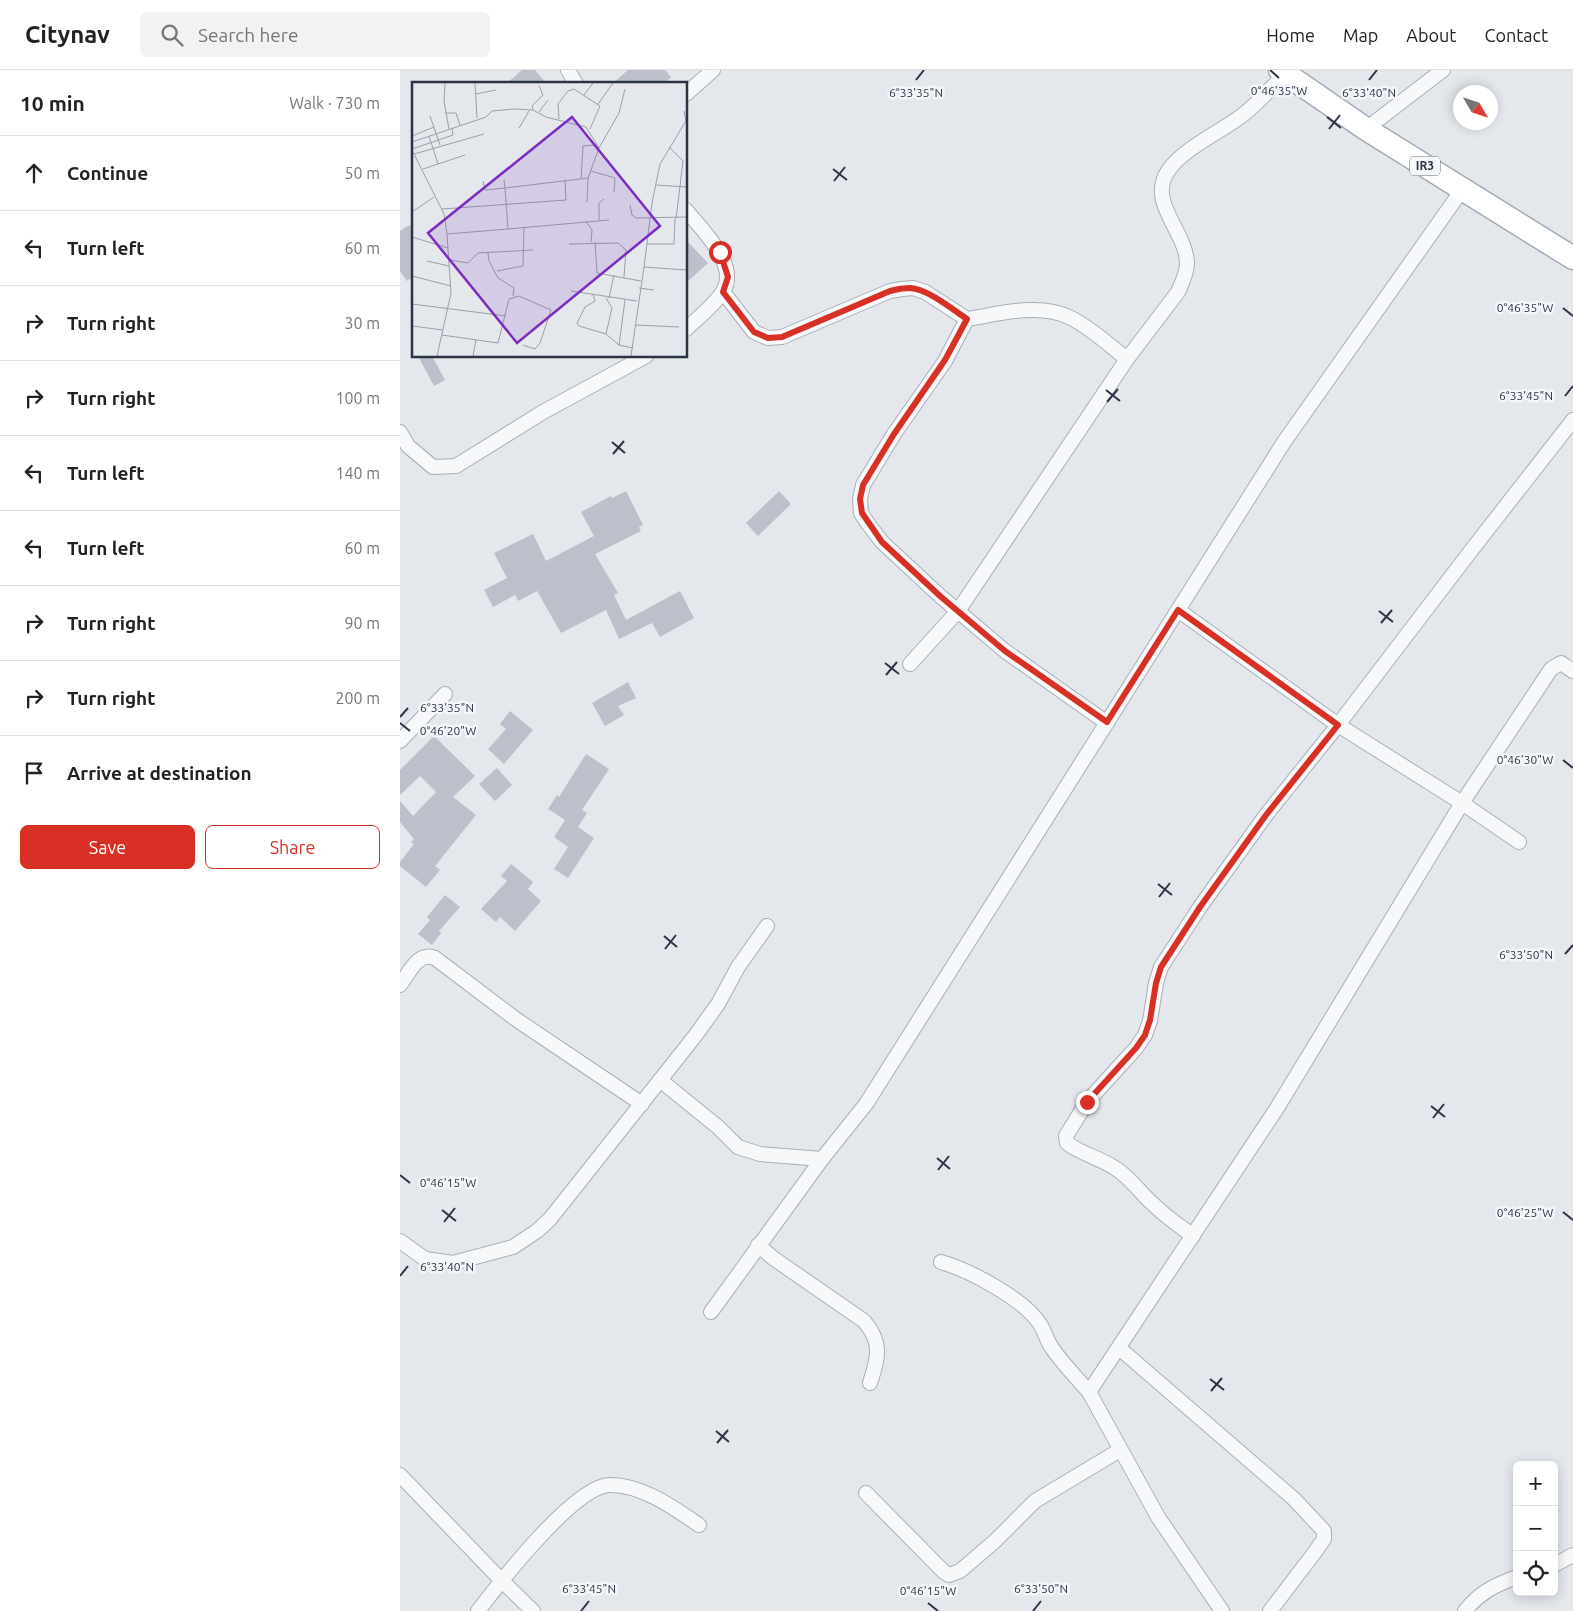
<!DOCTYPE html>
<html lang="en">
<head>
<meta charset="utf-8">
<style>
  body { margin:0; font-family:Ubuntu,sans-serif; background:#f2f2f2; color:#222 }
  .controls { position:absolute; right:15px; bottom:15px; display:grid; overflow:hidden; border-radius:8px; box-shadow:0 2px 12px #0003 }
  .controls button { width:45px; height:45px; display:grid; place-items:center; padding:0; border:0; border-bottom:1px solid #e0e0e0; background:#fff; color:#222; font:25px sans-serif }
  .compass { position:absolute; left:1053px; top:15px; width:45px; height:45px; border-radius:50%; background:#fff; box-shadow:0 2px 12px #0003; rotate:129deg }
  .stop { position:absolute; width:15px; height:15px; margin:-11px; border:4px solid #d93025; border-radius:50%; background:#fff }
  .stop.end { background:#d93025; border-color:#fff; box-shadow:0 1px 5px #0008 }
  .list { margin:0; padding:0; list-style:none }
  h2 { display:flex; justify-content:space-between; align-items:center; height:65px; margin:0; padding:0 20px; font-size:21px }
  h2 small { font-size:16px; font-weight:400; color:#767676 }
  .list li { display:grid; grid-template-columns:32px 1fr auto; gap:15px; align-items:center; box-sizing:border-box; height:75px; padding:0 20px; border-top:1px solid #e0e0e0 }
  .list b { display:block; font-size:19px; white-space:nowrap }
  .list em { font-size:16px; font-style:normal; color:#767676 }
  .actions { display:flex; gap:10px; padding:15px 20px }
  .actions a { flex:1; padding:11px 0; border:1px solid #d93025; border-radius:8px; text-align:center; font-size:18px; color:#d93025 }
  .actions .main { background:#d93025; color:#fff }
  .icon { flex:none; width:28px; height:28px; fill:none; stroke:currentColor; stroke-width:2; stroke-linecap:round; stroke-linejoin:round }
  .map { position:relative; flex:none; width:1173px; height:1541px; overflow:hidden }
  header { display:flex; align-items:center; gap:30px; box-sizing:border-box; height:70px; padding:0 25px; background:#fff; border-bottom:1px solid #e0e0e0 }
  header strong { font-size:24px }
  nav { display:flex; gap:28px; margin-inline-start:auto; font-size:18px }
  .search { width:350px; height:45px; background:#f2f2f2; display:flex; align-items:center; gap:12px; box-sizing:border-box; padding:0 18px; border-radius:8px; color:#767676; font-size:19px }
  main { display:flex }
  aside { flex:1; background:#fff }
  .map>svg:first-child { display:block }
</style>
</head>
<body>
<header>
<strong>Citynav</strong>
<div class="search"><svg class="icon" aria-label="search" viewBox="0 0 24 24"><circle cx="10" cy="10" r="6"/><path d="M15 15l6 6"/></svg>Search here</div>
<nav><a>Home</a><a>Map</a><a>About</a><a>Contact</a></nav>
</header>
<main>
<aside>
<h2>10 min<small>Walk · 730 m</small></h2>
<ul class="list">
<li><svg class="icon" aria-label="ahead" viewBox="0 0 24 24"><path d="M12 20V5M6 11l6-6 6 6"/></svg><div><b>Continue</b></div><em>50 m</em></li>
<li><svg class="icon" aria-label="left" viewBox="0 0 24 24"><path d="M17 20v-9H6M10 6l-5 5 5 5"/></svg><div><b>Turn left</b></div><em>60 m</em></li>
<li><svg class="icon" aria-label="right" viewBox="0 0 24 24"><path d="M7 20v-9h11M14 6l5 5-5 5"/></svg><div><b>Turn right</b></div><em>30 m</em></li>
<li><svg class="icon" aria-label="right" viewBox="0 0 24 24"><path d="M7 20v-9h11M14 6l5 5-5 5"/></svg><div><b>Turn right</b></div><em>100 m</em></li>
<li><svg class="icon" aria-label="left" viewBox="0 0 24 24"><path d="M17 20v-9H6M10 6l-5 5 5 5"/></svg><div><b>Turn left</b></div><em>140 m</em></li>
<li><svg class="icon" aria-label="left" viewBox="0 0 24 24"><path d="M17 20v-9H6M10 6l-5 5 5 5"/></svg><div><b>Turn left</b></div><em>60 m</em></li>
<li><svg class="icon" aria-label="right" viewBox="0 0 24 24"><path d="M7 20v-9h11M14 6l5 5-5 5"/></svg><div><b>Turn right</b></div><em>90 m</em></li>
<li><svg class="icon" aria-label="right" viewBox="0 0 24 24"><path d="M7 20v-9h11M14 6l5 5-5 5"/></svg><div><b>Turn right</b></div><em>200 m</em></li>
<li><svg class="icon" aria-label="arrive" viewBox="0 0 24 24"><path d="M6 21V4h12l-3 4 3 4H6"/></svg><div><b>Arrive at destination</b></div></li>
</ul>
<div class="actions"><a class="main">Save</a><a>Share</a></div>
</aside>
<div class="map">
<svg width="1173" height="1541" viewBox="0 0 1173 1541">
  <rect width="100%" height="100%" fill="#e4e7ec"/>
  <!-- building -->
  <g fill="#bbc0ca">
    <polygon points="122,0 135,0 147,14 106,14"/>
    <polygon points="228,0 265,0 271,7 264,14 212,14"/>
    <polygon points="9,155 14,161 14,206 7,211 0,201 0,161"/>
    <polygon points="286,170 308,193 286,213"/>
    <polygon points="18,286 32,286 45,310 34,316"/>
    <polygon points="226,421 243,455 239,457 241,461 195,484 218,523 214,525 226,550 280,521 294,548 260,567 252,553 219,569 206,540 161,563 137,521 118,531 115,525 93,537 84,520 107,508 94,483 133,464 146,491 194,466 181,442 211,426 212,428"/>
    <polygon points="379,421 391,434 358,466 346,453"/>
    <polygon points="228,612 236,628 218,636 224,645 205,656 192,633"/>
    <polygon points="110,641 133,660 104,694 88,679 106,659 100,654"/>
    <polygon points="34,666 75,706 53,727 76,745 35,796 40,800 26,817 0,796 0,792 14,774 11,772 14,769 0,752 0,731 13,746 36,722 20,706 0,725 0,700"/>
    <polygon points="186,684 209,699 182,740 187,743 178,757 194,768 168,808 154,799 168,777 154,767 165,750 148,739 157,725 159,727"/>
    <polygon points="97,698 112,715 95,731 79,714"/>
    <polygon points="111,794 133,812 128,819 141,831 115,861 100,847 96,852 81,839 107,811 101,806"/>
    <polygon points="45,825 60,837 39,861 41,863 32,875 18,864 30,850 27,847"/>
  </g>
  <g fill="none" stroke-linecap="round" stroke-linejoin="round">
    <!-- minor casing -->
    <g stroke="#a9aeb7" stroke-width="16">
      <g id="minor">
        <polyline points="168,0 176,14"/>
        <polyline points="286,24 313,0"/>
        <polyline points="966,59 1043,0"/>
        <path d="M286,140C302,160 341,196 322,223C312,237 298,248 286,259"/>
        <path d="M323,222L354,262L368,268L382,267L490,221L502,219L513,218L525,222L567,249C599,244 640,232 671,248C691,258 709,275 727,289"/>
        <polyline points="567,249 545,291 494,364 463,415 460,429 461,443 469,455 482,472 540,526 605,581 707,653"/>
        <polyline points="0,362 8,376 33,397 56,396 143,342 246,286"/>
        <path d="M510,594L558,541L727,289L778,222C782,213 787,203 787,193C786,161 747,132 768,101C783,78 823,61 844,44C859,32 872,17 885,4"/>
        <polyline points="0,671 45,624"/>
        <polyline points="1119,772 1062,733 1151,599 1161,593 1173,601"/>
        <path d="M0,915C9,903 18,881 35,888L117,950L242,1034"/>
        <polyline points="260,1010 318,1057 338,1077 360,1084 422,1089"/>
        <path d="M793,1166C780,1156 766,1147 754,1135C740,1123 731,1108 715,1098C700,1088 681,1084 667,1073L666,1066L687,1032L736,978L745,965L750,951L756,913L761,897L800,837L866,745L938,655L1070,482L1173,350"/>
        <polyline points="0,1171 25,1189 53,1193 113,1177 137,1161 150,1149 295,966 318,934 338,897 367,856"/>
        <path d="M358,1175L373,1188L464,1251C483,1273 478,1288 470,1313"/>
        <path d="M541,1192C569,1200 624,1229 640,1254C645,1262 647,1271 652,1278C663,1294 677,1308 689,1322"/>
        <polyline points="311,1242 422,1089 466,1034 778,540"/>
        <polyline points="719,1278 894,1429 924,1461 924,1469 915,1482 870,1541"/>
        <polyline points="0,1405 101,1510 133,1541"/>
        <polyline points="466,1423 544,1502 549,1505 560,1501 595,1471 635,1431 720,1380"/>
        <polyline points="1154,1495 1173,1485"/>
        <path d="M78,1541C100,1512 174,1417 209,1415C241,1414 274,1438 299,1455"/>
        <polyline points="822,1541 758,1447 689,1322 877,1038 1062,733 938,655 778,540 884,372 1062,120"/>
        <path d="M1065,1541C1080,1522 1095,1515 1117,1507"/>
      </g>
    </g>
    <!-- primary casing -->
    <g stroke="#a3abb8" stroke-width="25">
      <polyline id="primary" points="880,0 966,59 1173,188"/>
    </g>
    <!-- minor -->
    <use href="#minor" stroke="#f7f8fa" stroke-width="14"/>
    <!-- primary -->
    <use href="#primary" stroke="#fff" stroke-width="22"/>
  </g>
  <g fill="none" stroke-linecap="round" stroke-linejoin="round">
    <!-- route -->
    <path stroke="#d93025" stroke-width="6" d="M320,182L328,207L323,222L354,262L368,268L382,267L490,221C497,219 504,218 510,218C528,219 552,239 567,249L545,290L494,364L463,415L460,429L462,443L482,472L540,526L605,581L707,652L778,540L938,655L866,745L800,837L761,897L756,913L750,950L745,965L736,978L687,1032"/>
  </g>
  <!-- ticks -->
  <path fill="none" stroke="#2b3445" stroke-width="2" d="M870,0L879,8M516,10L524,0M969,10L977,0M927,47L941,58M929,59L940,45M433,99L447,110M434,111L445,97M1163,238L1173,246M706,320L720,331M1165,326L1173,316M707,332L718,319M212,372L225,383M213,384L224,371M979,541L993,552M981,553L992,540M485,593L499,604M486,605L497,592M0,647L8,638M0,653L10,661M1163,690L1173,698M758,814L772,825M759,827L770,813M264,866L277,877M265,879L276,865M1165,884L1173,875M1031,1036L1045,1047M1033,1048L1044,1034M537,1088L550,1099M538,1100L549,1086M0,1105L10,1113M42,1140L56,1151M1163,1142L1173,1150M44,1152L55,1138M0,1206L8,1196M810,1309L824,1320M811,1321L822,1308M316,1361L329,1372M317,1373L328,1360M528,1533L538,1541M181,1541L189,1531M633,1541L641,1531"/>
  <g text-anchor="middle" stroke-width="5" stroke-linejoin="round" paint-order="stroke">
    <!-- shield labels -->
    <rect fill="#f4f6f9" stroke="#676e7b" stroke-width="1" x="1010" y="86.5" width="30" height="19" rx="4"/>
    <g font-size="12" font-weight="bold" fill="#2b3445">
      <text x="1025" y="100">IR3</text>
    </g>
  </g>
  <!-- overview -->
  <g transform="translate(12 12)">
    <rect width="275" height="275" fill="#e4e7ec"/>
    <path fill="none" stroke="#9a9fa9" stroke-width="1" d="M33,1L32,19L37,47M63,1L65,36M64,12L84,8M172,13L181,1M186,22L201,1M121,27L120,24L131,13L127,4M127,30L136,18M33,31H44L48,43M18,34L28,63M147,37L146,22L156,9L162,7L188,24L178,47M107,46L117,29M0,54L22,45M17,54L26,82M0,60L74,35L80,29L102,27L121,28L134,35L174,45L187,66L176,96L93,106L96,147L35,152M257,65L271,79L264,137M187,66L207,31L213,7M0,67L41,53L40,46M0,68L32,132L35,152L39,211L25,274M2,72L72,52M11,87L53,73M179,89L203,96L202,110M169,97L171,64L183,63M71,99L73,108L93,106L92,98M244,103L275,105M175,120L176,96M218,123L220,133L224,136L275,135M30,127L154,118L153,98M0,130L22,115M187,138V121L192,117M174,139L180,148L179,160M96,147L197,138M0,155L36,166M183,160L185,191L229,199M157,162L206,161L214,168L212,195M235,162H262L263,137M76,171L77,179L86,196L102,206L101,214M38,178L56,181L66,171L121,168M15,179L37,184M232,185L240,121L248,82L274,39L272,29M85,189L111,184L112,145M0,194L39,204M227,206L242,208M159,209L225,219M181,212L183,219L173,225L165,241L167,244L194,252M194,216L200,226L194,252L207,263L221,266M197,216L202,193M0,222L94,234M223,243L267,245M0,244L31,248M30,253L86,261L97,217L107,214L139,228L128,261L123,267L111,263M207,263L213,218M61,274L64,258M219,274L232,185L275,188"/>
    <path fill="#7b2cbf" fill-opacity="0.15" stroke="#7b2cbf" stroke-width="2.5" d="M160,35L248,144L105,261L16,151Z"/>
    <rect width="275" height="275" fill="none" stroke="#2b3445" stroke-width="2.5"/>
  </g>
  <g font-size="12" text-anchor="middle" fill="#2b3445" stroke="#f4f6f9" stroke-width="5" stroke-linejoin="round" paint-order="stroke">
    <text x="879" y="25">0°46'35"W</text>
    <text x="516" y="27">6°33'35"N</text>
    <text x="969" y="27">6°33'40"N</text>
    <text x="1125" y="242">0°46'35"W</text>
    <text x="1126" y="330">6°33'45"N</text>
    <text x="47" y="642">6°33'35"N</text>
    <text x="48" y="665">0°46'20"W</text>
    <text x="1125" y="694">0°46'30"W</text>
    <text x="1126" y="889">6°33'50"N</text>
    <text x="48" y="1117">0°46'15"W</text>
    <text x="1125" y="1147">0°46'25"W</text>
    <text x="47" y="1201">6°33'40"N</text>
    <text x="189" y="1523">6°33'45"N</text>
    <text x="641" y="1523">6°33'50"N</text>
    <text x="528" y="1525">0°46'15"W</text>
  </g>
</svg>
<div class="controls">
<button>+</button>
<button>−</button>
<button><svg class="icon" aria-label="locate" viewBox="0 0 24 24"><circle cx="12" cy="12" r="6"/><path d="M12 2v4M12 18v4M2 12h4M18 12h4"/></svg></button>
</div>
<svg class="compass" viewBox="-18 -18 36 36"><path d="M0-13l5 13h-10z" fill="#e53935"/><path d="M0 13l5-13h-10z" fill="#767676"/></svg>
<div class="stop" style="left:320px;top:182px"></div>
<div class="stop end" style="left:687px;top:1032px"></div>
</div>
</main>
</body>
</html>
